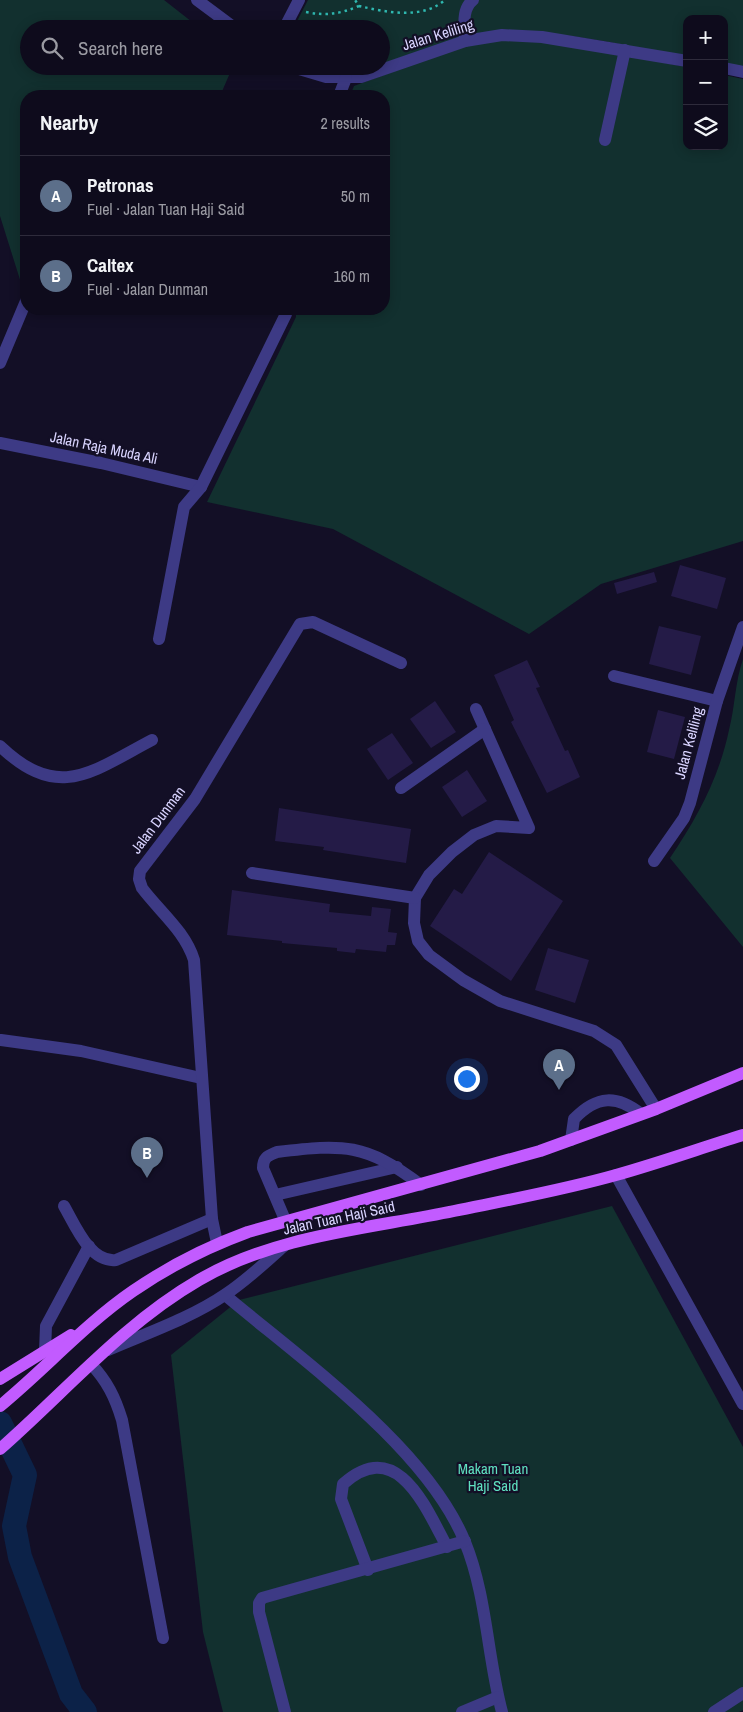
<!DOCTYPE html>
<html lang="en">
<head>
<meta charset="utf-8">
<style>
  body { margin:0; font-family:"Archivo Narrow",sans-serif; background:#1c1929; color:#f1f3f6 }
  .controls { position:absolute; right:15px; top:15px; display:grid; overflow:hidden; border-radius:10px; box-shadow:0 2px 12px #0003 }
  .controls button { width:45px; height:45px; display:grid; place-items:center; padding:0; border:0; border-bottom:1px solid #2e2b3b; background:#0e0b1c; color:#f1f3f6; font:25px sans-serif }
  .you { position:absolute; left:466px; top:1078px; width:18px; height:18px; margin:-12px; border:4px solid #fff; border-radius:50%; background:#1a73e8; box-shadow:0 0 0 8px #1a73e833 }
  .badge { display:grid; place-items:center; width:32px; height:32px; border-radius:50%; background:#d93025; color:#fff; font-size:16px; font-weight:700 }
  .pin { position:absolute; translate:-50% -41px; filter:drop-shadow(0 1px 2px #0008) }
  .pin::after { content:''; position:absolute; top:26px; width:18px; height:15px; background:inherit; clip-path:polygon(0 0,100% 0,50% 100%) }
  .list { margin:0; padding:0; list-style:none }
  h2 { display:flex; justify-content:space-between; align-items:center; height:65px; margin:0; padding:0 20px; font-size:21px }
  h2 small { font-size:16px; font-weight:400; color:#9b9ba3 }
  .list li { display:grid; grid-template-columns:32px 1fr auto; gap:15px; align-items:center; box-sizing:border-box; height:80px; padding:0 20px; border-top:1px solid #2e2b3b }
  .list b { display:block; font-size:19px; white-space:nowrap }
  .list p { margin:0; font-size:16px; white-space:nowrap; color:#9b9ba3 }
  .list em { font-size:16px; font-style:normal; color:#9b9ba3 }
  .icon { flex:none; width:28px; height:28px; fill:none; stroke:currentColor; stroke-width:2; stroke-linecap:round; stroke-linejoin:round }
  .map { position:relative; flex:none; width:743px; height:1712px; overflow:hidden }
  .search { position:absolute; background:#0e0b1c; box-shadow:0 2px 12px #0003; left:20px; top:20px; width:370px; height:55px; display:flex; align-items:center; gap:12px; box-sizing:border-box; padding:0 18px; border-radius:28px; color:#9b9ba3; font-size:19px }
  .panel { position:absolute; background:#0e0b1c; box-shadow:0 2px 12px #0003; left:20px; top:90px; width:370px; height:225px; border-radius:20px }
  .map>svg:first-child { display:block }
</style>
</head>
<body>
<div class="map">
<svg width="743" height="1712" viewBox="0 0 743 1712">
  <rect width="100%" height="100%" fill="#130f26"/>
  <!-- green -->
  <g fill="#12302f">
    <polygon points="0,0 164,0 201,29 29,29 29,66 233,66 220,96 26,96 26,274 22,286 0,216"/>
    <path d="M308,0H743V68L724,64V19H687V58C620,45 527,20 462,39C410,54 371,82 316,72C309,70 300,69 294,66H381V29H293Z"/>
    <polygon points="502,39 542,40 687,67 687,146 724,146 724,75 743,79 743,541 601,584 529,634 333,529 207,502 296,317 296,309 384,309 384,96 350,96 354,86 465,45"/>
    <path d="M743,659V947L670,858C697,818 719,778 729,730C735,707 735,682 743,659Z"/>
    <polygon points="612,1206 743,1447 743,1710 739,1712 223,1712 203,1632 171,1355 239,1300"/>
  </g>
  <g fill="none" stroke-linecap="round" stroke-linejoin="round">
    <!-- river -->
    <polyline stroke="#0c2248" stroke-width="24" points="0,1423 25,1475 14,1526 20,1557 71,1694 85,1712"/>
  </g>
  <!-- building -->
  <g fill="#241b47">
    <polygon points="680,565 726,578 717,609 671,596"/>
    <polygon points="654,572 657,582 617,594 614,583"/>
    <polygon points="659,626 701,636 691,675 649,664"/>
    <polygon points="527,660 540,687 536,688 565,751 568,750 580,777 547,793 511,722 514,720 494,675"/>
    <polygon points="435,701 456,732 431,748 410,719"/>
    <polygon points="658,710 685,717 674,759 647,752"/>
    <polygon points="392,733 413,763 388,780 367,749"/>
    <polygon points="467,770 487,801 462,817 442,787"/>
    <polygon points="279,808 411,829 406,863 323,850 324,847 275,841"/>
    <polygon points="489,852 563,901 511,981 430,926 454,889 462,894"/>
    <polygon points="232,890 330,904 329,912 371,916 372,907 391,909 388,932 397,933 395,945 387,945 386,952 356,949 355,953 337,951 337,948 282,943 282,941 227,935"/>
    <polygon points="548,948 589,960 575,1003 535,990"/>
  </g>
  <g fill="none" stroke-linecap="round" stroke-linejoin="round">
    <!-- path -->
    <g stroke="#2fb8b0" stroke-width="2.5" stroke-dasharray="2.5 4" stroke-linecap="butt">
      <path d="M359,6C386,12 422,20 445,0"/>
      <path d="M306,12C326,16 340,14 359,6L355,0"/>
    </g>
    <!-- minor -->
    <g stroke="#3d3a85" stroke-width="12">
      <polyline points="197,0 236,29"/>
      <polyline points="284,29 299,0"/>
      <path d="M465,41C465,26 461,10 473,0"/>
      <polyline points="289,66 326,77 361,77 465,41 502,35 542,37 687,61"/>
      <polyline points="724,68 743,72"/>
      <polyline points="339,96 346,78"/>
      <polyline points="605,140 625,50"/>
      <polyline points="0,363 26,301"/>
      <polyline points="0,443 101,463 201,487"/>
      <polyline points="159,639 184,507 201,487 286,314 286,309"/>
      <polyline points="614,676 717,701"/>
      <polyline points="476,709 529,828 496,826 474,835 452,852 429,875 415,898 414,923 418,941 429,955 463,980 500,1001 594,1031 616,1045 656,1109"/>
      <path d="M0,746C59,802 91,772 152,740"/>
      <polyline points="401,788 485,729"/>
      <polyline points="654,861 684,818 690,803 717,701 743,627"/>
      <polyline points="252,873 415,898"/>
      <polyline points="1,1040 81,1051 201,1078"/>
      <path d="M571,1140L574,1119C597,1095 617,1095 641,1114"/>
      <polyline points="616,1175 743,1404"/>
      <polyline points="275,1195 397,1167"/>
      <path d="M64,1206C75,1225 90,1263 116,1260L212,1219"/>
      <path d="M286,1222L263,1168C263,1157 268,1156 277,1152C344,1144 365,1143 421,1185"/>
      <path d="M217,1243L212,1219L194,960C185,931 160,912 142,888L139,879L140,871L195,799L300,624L313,622L401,663"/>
      <path d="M225,1295C302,1360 427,1448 465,1542C487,1596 487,1656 502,1712"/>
      <path d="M108,1350C147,1333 191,1318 226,1294C247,1280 266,1262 285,1245"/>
      <polyline points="45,1351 46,1326 89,1246"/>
      <path d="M91,1364C107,1381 115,1397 122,1420L163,1638"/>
      <path d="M368,1570L341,1499L343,1484C397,1436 425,1506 447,1547"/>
      <polyline points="285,1712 259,1612 259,1603 262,1598 465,1541"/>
      <polyline points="462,1712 498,1697"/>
      <polyline points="714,1712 743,1693"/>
    </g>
    <!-- major -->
    <g stroke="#c25bff" stroke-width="12">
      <polyline points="0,1379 71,1335"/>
      <path d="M0,1406C45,1369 85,1324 133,1291C168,1267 207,1247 248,1232L540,1151L656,1109L743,1073"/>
      <path d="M0,1449C65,1392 123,1324 199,1280C276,1235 368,1229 454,1211C508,1200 563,1190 616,1175C659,1163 701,1148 743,1135"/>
    </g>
  </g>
  <g text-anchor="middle" stroke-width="4.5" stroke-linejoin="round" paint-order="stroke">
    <!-- street labels -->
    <g font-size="15" fill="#d9d4ff" stroke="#130f26">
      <text transform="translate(438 35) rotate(-17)" y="5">Jalan Keliling</text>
      <text transform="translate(104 448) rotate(12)" y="5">Jalan Raja Muda Ali</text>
      <text transform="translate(689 743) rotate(-75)" y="5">Jalan Keliling</text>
      <text transform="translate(158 820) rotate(-53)" y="5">Jalan Dunman</text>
      <text transform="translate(339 1218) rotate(-12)" y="5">Jalan Tuan Haji Said</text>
    </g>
    <!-- park labels -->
    <g font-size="15" fill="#5fe0c0" stroke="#130f26">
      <text x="493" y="1474">Makam Tuan<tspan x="493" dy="17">Haji Said</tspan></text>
    </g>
  </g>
</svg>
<div class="controls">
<button>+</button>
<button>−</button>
<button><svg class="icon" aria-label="layers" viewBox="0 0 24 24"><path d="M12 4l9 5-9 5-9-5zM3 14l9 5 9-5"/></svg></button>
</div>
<div class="you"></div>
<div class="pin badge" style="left:559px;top:1090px;background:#5c6f8a">A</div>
<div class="pin badge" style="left:147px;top:1178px;background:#5c6f8a">B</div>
<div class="search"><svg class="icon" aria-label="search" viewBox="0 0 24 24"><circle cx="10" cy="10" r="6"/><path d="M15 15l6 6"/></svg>Search here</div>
<section class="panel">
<h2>Nearby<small>2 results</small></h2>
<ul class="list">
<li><span class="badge" style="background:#5c6f8a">A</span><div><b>Petronas</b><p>Fuel · Jalan Tuan Haji Said</p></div><em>50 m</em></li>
<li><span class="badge" style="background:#5c6f8a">B</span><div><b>Caltex</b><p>Fuel · Jalan Dunman</p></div><em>160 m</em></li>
</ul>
</section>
</div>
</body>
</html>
